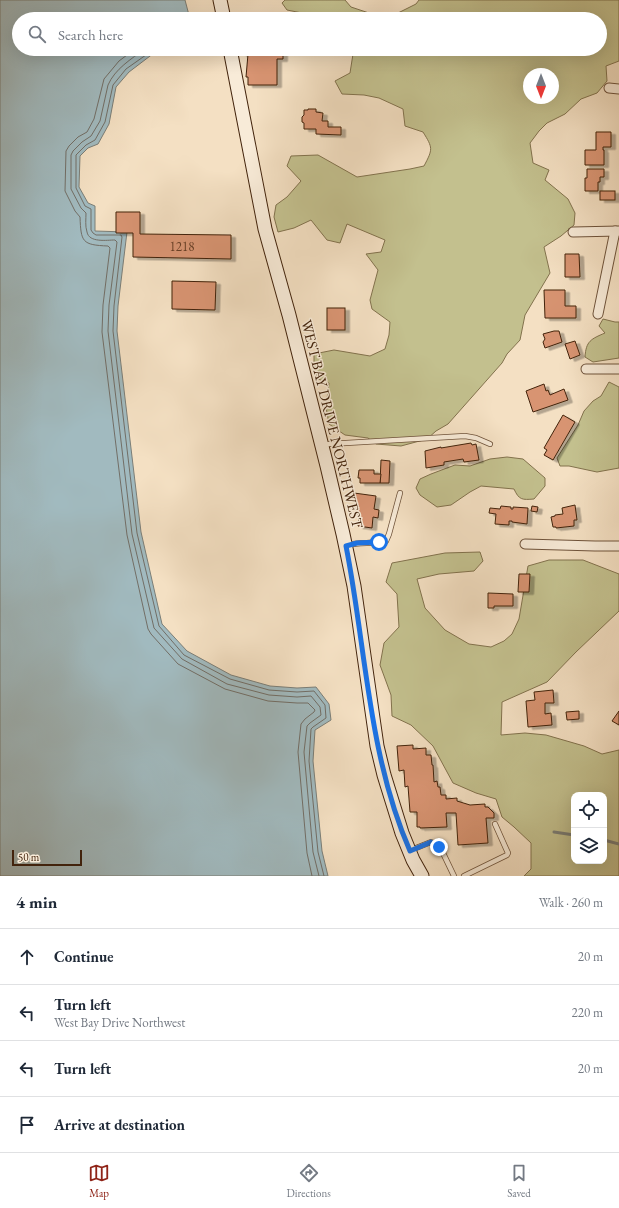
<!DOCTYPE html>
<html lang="en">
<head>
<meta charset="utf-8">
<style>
  body { margin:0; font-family:"EB Garamond",serif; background:#f2f2f3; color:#1f2937 }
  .controls { position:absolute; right:12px; bottom:12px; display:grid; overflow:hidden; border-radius:8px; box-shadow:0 4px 16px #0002 }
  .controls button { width:36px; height:36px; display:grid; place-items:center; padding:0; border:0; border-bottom:1px solid #e0e1e3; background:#fff; color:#1f2937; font:20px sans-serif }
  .compass { position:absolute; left:523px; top:68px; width:36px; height:36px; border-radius:50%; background:#fff; box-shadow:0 4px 16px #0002; rotate:180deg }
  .scale { position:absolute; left:12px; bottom:10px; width:70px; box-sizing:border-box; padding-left:4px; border:2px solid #42230c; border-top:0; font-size:11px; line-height:14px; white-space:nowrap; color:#42230c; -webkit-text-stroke:3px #f8ebd8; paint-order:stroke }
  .stop { position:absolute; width:12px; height:12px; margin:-9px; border:3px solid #1a73e8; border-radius:50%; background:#fff }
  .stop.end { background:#1a73e8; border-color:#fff; box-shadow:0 1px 4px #0008 }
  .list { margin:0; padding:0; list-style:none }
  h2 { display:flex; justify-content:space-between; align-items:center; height:52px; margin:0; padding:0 16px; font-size:17px }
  h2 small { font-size:13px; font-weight:400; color:#747a83 }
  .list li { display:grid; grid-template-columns:26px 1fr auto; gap:12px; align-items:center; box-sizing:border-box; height:56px; padding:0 16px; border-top:1px solid #e0e1e3 }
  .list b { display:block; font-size:15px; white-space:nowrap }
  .list p { margin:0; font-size:13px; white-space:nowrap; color:#747a83 }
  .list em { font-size:13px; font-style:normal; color:#747a83 }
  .icon { flex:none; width:22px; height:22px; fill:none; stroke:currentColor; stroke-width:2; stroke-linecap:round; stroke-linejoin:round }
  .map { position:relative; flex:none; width:619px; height:876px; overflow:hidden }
  .search { position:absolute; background:#fff; box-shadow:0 4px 16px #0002; left:12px; right:12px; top:12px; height:44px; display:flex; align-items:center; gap:10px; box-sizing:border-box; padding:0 14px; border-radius:22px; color:#747a83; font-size:15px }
  .sheet { height:276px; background:#fff }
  nav { display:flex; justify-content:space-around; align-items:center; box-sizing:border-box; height:56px; border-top:1px solid #e0e1e3; background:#fff; font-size:11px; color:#747a83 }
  nav a { display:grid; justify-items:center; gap:2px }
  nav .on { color:#8f2418 }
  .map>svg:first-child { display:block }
</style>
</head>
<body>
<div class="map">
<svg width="619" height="876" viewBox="0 0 619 876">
  <defs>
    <filter id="shadow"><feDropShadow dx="4.5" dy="2.5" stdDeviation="0" flood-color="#0004"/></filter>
  </defs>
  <rect width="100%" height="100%" fill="#f4e0c3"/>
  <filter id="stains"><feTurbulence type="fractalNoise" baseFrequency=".005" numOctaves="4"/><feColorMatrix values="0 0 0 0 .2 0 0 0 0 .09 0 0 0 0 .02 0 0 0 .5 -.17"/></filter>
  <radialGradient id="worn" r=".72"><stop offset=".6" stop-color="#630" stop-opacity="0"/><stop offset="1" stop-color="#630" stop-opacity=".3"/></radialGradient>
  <!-- green -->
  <g fill="#c3c08e" stroke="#82724d" fill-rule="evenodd">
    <path d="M285,0H345L351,7L372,14L394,15L416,4L419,0H619V61L606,66L607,81L597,93L581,99L565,114L547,123L539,131L530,143L533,163L549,170L545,180L568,199L575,213L574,225L561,236L544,247L550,273L525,315L520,340L507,354L502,363L448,424L436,431L427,439L401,446L376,444L368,438L345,435L329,424L326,407L329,383L318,379L314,365V354L334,350L370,356L385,349L389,335L390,322L372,309L370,300L378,270L366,254L381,252L385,240L347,224L340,243L327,240L311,220L294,228L278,232L274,217L276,205L287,197L301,181L287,166L291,156L318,155L357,177L410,169L424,166C433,149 433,148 423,132L405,126L403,109L379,98L364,95L342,94L335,81L350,73L353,54L351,49H600V19H325L317,16L287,10L282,3ZM529,74H553V98H529Z"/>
    <path d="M603,319L615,322H619V358L593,362L585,357C586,341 591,339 605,333L599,326Z"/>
    <polygon points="609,382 619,387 619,468 597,472 569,466 560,466 557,458 578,425 584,411 593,401 601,396"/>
    <path d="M507,457L523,459L545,478V486L534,499C522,500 519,500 514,489L481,486L470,492L451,505L437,507L420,495L416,488L420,479L431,474L455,465L470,466L490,459Z"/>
    <path d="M480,552L483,561L474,571L439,574L417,579L425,608L445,630L469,644L491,647L504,641L512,634L519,619L528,566L549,560H583L619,574V611L576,652L547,682L502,702L501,735L525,733L546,735L584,746L602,754L619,750V876H524L531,869V843L514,827L502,817L496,799L476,793L453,783L433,746L411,725L392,716L391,695L380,665L384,643L399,627L397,594L386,582L392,563L445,553ZM574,795H604V861H574Z"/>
  </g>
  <!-- water -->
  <polygon fill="#a1babf" stroke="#7b7e77" points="0,0 185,0 190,19 19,19 19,49 186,49 180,54 154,53 129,72 116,87 109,124 98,144 88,148 80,156 79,187 88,203 95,206 95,231 127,232 118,306 117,331 141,532 162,624 187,651 231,675 270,686 297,688 316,687 329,704 331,720 315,730 313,761 322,851 328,876 0,876"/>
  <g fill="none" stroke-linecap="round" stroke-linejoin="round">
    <!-- shore -->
    <g stroke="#726e66" stroke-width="1">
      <path d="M135,49L119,61L104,79L94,119L87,132L78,137L69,146L66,151L65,191L75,211L80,217C81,242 82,245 108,246L110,248L103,305L102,332L127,535L148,629L151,634L178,664L225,689L268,701L297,703H308L315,710L314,712L305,719L301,724L298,752L307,853L312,876"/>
      <path d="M145,49C131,59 115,69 108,85L100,121L91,136L82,142L73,151L71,155V189L81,208L86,213C86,219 85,226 87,232C89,243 107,240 115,240L117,242L109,305L108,331L132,534L154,628L182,659L227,684L269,695L297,697L311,696L320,707L321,715L310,723L307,726L304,752L313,852L319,876"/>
      <polyline points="179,49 153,50 126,69 113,85 105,122 95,140 86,145 76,155 76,188 85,206 91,209 91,230 93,233 96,235 121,235 122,237 114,306 113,331 137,533 159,626 184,655 230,679 269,690 297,692 314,691 325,705 326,718 313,727 311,729 309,761 318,852 324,876"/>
    </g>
    <!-- stream -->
    <g stroke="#7b7e77" stroke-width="3">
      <polyline points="554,832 574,835"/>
      <polyline points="604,840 619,844"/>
    </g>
  </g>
  <!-- building -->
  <g fill="#d89472" stroke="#42230c" filter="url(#shadow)">
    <polygon points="249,13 277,14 277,19 249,19"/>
    <polygon points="242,49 283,49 283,59 277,59 277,85 248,85 248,77 246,77 248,54 242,54"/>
    <polygon points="308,109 316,109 316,112 323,113 322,121 328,121 328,127 341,127 341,135 316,134 316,129 304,129 304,123 302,122 302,117 304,115 304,110 308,110"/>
    <polygon points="596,132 611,132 611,147 603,147 603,150 604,150 604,165 585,165 585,150 596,150"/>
    <polygon points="587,169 604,169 604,177 600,177 600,182 598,182 598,191 585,191 585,178 587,178"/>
    <rect x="600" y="191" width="15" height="9"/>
    <polygon points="116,212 140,212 140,234 231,235 231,259 133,257 133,233 116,233"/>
    <polygon points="565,254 579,254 580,277 565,277"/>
    <polygon points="172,281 216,282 215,310 172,309"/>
    <polygon points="544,290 565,290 565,306 576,306 576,318 545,318"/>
    <rect x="327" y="308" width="18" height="22"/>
    <polygon points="554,331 559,331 562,342 545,348 543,342 545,339 543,334"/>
    <polygon points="575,341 580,355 570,359 565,344"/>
    <polygon points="544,384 546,391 548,390 550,395 564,389 568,400 533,412 526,391"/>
    <polygon points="563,415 575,422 553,460 544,455 547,450 544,448"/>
    <polygon points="471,443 472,445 476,444 479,460 464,462 463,459 444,462 444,465 426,468 425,451 441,447 441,448"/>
    <polygon points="381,460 390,461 389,483 380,483"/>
    <polygon points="359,470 374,470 374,474 381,474 380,483 360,483 360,478 358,478"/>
    <polygon points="354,493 376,496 374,509 379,510 378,518 373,517 372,528 358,526 359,515 356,514 356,509 355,509 356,502 353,501"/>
    <polygon points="575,505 577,520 574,520 574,526 556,528 556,527 553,527 551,517 555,516 555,515 563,514 562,508"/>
    <polygon points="501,506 511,507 511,509 513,509 513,507 528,508 527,524 512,522 512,521 509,521 509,525 495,524 496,514 489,513 490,508 500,509"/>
    <polygon points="532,506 538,507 537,512 531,511"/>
    <polygon points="519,574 530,574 529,592 518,592"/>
    <polygon points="488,593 513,594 513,606 494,606 494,608 488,608"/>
    <polygon points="553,690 554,703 545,703 545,714 551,713 552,725 528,727 526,701 535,700 534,692"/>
    <polygon points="579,711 579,719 567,720 566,712"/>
    <polygon points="619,711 619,725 612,721"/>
    <polygon points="413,745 413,749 426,748 426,755 431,755 432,765 433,765 434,782 437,781 438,787 440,787 441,795 446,795 446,799 457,798 457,801 470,805 485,804 485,807 488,807 494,813 494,818 486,818 488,843 458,845 456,813 446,813 447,827 420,828 420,827 417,827 417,812 410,812 408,786 405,787 404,770 399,771 397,746"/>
  </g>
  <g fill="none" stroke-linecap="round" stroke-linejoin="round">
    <!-- lane casing -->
    <g stroke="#6e523a" stroke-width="6">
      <g id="lane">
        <polyline points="323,445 329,444 465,436 476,438 490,444"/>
        <path d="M347,545C360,542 373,544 386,541L389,534L400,493"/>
        <polyline points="411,850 431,842 439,847 443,853 454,876"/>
        <polyline points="464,876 507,855 508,853 495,824"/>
      </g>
    </g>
    <!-- street casing -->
    <g stroke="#6e523a" stroke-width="11">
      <g id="street">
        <polyline points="609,88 619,89"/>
        <polyline points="573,232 619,231"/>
        <polyline points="598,314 615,231"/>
        <polyline points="586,369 619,369"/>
        <polyline points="525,544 595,546 619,546"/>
      </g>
    </g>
    <!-- secondary casing -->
    <g stroke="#42230c" stroke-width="15">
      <g id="secondary">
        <polyline points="220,0 224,19"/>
        <polyline points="230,49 265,229 289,315 327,466 343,534 354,586 377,746 384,775 402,833 413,860 422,876"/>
      </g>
    </g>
    <!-- lane -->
    <use href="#lane" stroke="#f8ebd8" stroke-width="4.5"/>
    <!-- street -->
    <use href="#street" stroke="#f8ebd8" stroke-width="9"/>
    <!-- secondary -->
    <use href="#secondary" stroke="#f8ebd8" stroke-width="13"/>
  </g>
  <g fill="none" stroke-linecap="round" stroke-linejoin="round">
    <!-- route -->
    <path stroke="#1a73e8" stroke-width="5" d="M379,542L357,543L346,546C366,647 368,755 410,851L431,842L439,847"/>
  </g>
  <g text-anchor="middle" stroke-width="3" stroke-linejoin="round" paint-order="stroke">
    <!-- number labels -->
    <g font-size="13" fill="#683f26">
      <text x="182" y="251">1218</text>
    </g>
    <!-- street labels -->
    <g font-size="15" fill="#42230c" stroke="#f8ebd8">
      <text transform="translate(332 424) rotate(76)" y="5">WEST BAY DRIVE NORTHWEST</text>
    </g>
  </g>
  <rect width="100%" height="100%" filter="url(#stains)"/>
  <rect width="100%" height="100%" fill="url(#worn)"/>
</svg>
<div class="controls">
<button><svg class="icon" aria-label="locate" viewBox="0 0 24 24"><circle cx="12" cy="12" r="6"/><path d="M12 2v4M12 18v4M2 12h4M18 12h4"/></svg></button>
<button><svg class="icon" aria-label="layers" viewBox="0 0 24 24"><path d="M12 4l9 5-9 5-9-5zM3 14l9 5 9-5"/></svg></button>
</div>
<svg class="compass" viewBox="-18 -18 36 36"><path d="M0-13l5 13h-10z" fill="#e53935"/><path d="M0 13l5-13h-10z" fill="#747a83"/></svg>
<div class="scale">50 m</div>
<div class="stop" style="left:379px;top:542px"></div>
<div class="stop end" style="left:439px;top:847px"></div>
<div class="search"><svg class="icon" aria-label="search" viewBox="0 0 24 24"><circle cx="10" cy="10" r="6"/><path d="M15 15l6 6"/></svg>Search here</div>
</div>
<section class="sheet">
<h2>4 min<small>Walk · 260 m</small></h2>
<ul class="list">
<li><svg class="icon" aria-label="ahead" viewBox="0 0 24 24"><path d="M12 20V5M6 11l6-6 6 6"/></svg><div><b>Continue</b></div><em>20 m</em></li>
<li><svg class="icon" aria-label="left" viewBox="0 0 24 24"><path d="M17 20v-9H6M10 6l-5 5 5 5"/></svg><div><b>Turn left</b><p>West Bay Drive Northwest</p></div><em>220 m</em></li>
<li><svg class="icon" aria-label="left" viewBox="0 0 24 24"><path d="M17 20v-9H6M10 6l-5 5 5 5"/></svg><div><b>Turn left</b></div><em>20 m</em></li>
<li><svg class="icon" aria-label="arrive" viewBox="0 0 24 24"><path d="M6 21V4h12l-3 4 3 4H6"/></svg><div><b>Arrive at destination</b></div></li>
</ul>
</section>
<nav>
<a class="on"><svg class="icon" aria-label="map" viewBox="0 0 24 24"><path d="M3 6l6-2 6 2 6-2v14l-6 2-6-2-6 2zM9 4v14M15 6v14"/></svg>Map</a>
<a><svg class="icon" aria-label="directions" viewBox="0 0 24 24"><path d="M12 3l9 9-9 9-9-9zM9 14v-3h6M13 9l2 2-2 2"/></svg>Directions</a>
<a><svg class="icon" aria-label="saved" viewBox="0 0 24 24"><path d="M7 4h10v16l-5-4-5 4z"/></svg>Saved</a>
</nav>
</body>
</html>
